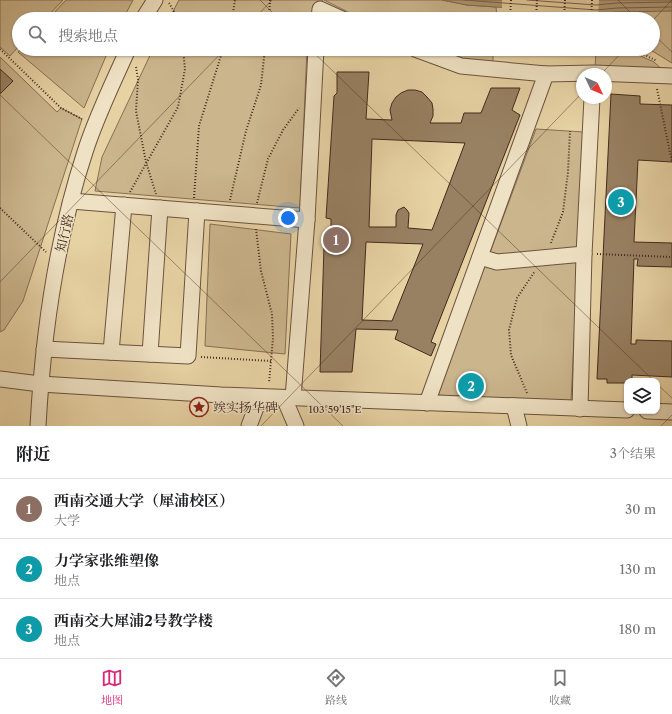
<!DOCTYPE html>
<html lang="zh">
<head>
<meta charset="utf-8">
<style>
  body { margin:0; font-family:"Libre Caslon Text","Noto Serif SC",serif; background:#f2f2f2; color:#202124 }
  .controls { position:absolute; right:12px; bottom:12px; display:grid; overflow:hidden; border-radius:8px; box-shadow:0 1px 3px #0004 }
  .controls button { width:36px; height:36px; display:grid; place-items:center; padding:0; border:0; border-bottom:1px solid #e0e0e0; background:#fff; color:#202124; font:20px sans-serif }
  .compass { position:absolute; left:576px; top:68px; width:36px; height:36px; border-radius:50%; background:#fff; box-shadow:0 1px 3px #0004; rotate:134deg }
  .you { position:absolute; left:288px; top:218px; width:14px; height:14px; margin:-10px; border:3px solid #fff; border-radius:50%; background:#1a73e8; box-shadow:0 0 0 6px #1a73e833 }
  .badge { display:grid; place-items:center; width:26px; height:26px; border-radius:50%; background:#db2777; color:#fff; font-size:13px; font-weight:700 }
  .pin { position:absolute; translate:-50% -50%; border:2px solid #fff; box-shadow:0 1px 4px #0006 }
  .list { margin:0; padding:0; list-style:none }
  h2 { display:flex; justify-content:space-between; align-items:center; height:52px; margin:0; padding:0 16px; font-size:17px }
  h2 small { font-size:13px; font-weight:400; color:#757577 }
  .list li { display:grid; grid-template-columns:26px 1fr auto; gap:12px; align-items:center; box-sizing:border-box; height:60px; padding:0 16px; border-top:1px solid #e0e0e0 }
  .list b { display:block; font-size:15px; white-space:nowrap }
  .list p { margin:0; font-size:13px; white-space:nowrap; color:#757577 }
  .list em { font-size:13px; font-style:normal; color:#757577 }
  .icon { flex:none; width:22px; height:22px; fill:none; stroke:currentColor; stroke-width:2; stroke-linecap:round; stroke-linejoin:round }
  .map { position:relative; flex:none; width:672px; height:426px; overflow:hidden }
  .search { position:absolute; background:#fff; box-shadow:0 1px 3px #0004; left:12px; right:12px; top:12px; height:44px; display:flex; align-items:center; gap:10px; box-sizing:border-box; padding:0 14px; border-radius:22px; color:#757577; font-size:15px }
  .sheet { height:232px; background:#fff }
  nav { display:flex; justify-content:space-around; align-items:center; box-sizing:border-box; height:56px; border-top:1px solid #e0e0e0; background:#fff; font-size:11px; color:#757577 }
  nav a { display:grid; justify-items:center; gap:2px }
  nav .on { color:#db2777 }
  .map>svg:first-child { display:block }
</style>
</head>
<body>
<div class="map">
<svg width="672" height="426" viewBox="0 0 672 426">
  <rect width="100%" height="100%" fill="#e7d2a4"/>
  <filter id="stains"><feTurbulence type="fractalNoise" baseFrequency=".005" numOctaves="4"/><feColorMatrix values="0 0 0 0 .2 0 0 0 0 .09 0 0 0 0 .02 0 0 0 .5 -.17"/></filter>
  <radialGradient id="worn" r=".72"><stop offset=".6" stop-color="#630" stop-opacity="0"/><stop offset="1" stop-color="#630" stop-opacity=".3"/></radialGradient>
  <!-- green -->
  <g fill="#cbb58d" stroke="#866f55">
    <polygon points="0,0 63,0 45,19 19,19 19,46 10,56 0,47"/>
    <polygon points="66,0 133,0 123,19 48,19"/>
    <polygon points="179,0 323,0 308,19 169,19"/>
    <polygon points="324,0 442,0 467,5 496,7 497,19 362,19"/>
    <polygon points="666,10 672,11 672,63 649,49 653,49 653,19 595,19 596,14"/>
    <polygon points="21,49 109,49 84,108 18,52"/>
    <polygon points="153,49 307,49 300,208 95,191 102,157"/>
    <polygon points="439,49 493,49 493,65 449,59 438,50"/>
    <polygon points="596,49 625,49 654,62 666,73 595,70"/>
    <polygon points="0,57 57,112 61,108 82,119 23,301 4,330 0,332"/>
    <polygon points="536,129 584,132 571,402 437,395"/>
    <polygon points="210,224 291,234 285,354 205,346"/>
  </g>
  <!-- water -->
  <polygon fill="#af9976" stroke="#836c52" points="442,0 672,0 672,11 617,12 596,14 467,5"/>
  <!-- pier -->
  <polygon fill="#e7d2a4" points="502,0 599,0 598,16 502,9"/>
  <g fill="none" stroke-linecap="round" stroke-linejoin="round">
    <!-- shore -->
    <g stroke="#78614a" stroke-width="1">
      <polyline points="464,0 596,10 617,8 672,7"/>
      <polyline points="527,0 596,5 617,3 672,2"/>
    </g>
  </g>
  <!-- building -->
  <g fill="#988163" stroke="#42291d" fill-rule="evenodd">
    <polygon points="0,69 13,81 0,94"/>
    <path d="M337,72H369L366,119L392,120L390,110L392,103L396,97L401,93L408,90H415L422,92L427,97L432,103L433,109V116L430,123H461L464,113H481L491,88H520L512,110L520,115L431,342L436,344L431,356L395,339L398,330L356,329L352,372H320L324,247L329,241L331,234V219L326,218L334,96L337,93ZM372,139L465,143L432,230L408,228L409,213L407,210L404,207L398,210L396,215V227H369ZM366,242L423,244L392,321L362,320Z"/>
    <polygon points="611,94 640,96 640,104 672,105 672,162 638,160 634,242 672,243 672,267 637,266 638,259 634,259 631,344 636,344 636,340 672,341 672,377 632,375 632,381 627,381 627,383 607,383 607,379 597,379"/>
  </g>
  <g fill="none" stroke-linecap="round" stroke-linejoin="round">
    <!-- minor casing -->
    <g stroke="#6b533f" stroke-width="17">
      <g id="minor">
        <polyline points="143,19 155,0"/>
        <polyline points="319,19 320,9 342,19"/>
        <polyline points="415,49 461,66 546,74 594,73 672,76"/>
        <polyline points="71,201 307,220"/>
        <polyline points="480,257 497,262 584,254"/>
        <polyline points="44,349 188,356 197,211"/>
        <polyline points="111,352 124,205"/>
        <polyline points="150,354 160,208"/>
        <polyline points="0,379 40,384 221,395 627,410"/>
        <polyline points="284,398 296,426"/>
        <polyline points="293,398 307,220 316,49"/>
        <polyline points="427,403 546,74"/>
        <polyline points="514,406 519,426"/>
        <polyline points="580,409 584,254 592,98"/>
        <polyline points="647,411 672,412"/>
        <path d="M38,426C43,334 56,240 85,152C96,117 113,83 128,49"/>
        <polyline points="249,426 260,397"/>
      </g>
    </g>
    <!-- path -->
    <g stroke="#42291d" stroke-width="2" stroke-dasharray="1 2" stroke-linecap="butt">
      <polyline points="169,3 176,15 177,19"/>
      <polyline points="232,19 235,0"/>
      <polyline points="269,19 270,0"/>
      <polyline points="510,19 511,0"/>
      <polyline points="536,19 537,0"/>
      <polyline points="564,19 565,0"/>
      <polyline points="591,19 592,0"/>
      <polyline points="0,49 61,108 82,119"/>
      <polyline points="633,49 657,61"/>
      <polyline points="136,67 138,79 136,111 146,162 156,194"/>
      <polyline points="657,89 672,162"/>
      <polyline points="130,192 178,107 185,69 183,49"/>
      <polyline points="194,198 199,126 223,49"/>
      <polyline points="230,200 246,131 261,85 265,49"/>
      <polyline points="257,203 268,159 283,130 299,108"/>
      <polyline points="0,208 46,252"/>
      <polyline points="256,229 261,271 272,314 273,338 269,383"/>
      <polyline points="551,243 563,212 568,172 570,131"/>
      <polyline points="597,254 672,257"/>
      <polyline points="201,357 271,361"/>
      <polyline points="527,393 511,355 509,330 517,298 535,271"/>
    </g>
    <!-- minor -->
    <use href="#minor" stroke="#efe2c4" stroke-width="15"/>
  </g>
  <!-- ticks -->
  <path fill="none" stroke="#42291d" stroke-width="1" stroke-opacity="0.45" d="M260,0L279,19M618,0L637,19M254,19L272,0M653,20L672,0M653,34L672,52M310,49L654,381M601,74L625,49M0,95L343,426M0,282L225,49M657,384L672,398M261,426L582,93M661,426L672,415"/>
  <!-- icons -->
  <defs>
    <g id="sight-ring" transform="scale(1)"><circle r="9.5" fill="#efe2c4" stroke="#8f2418" stroke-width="1.5"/><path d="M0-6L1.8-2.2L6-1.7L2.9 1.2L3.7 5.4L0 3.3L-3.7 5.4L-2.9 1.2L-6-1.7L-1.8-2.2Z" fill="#8f2418"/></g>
  </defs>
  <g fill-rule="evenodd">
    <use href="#sight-ring" x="199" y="407"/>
  </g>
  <g text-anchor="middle" stroke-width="3" stroke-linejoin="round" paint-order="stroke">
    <!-- street labels -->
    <g font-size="13" fill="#42291d" stroke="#efe2c4">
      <text transform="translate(64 233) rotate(-77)" y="5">知行路</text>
    </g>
    <!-- poi labels -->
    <g font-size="13" fill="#42291d" stroke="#efe2c4" text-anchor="start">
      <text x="213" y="412">竢实扬华碑</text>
    </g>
  </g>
  <g font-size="10" text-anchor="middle" fill="#42291d" stroke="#efe2c4" stroke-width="3" stroke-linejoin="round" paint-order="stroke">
    <text x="335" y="413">103°59'15"E</text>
  </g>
  <rect width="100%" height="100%" filter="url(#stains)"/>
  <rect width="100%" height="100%" fill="url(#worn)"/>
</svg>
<div class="controls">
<button><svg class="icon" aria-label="layers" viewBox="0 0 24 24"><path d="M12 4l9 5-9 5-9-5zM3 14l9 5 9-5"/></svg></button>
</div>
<svg class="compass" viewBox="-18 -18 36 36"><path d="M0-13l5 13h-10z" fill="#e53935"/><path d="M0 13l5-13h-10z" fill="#757577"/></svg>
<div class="you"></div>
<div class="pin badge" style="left:336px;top:240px;background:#8d6e63">1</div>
<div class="pin badge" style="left:471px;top:386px;background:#0f9aa8">2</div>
<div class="pin badge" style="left:621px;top:202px;background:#0f9aa8">3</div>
<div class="search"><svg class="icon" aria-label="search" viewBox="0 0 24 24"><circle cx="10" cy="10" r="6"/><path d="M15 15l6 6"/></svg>搜索地点</div>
</div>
<section class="sheet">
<h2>附近<small>3个结果</small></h2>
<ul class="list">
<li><span class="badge" style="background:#8d6e63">1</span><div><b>西南交通大学（犀浦校区）</b><p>大学</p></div><em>30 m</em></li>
<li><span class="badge" style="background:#0f9aa8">2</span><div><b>力学家张维塑像</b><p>地点</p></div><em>130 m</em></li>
<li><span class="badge" style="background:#0f9aa8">3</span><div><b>西南交大犀浦2号教学楼</b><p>地点</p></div><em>180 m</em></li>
</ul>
</section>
<nav>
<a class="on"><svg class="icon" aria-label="map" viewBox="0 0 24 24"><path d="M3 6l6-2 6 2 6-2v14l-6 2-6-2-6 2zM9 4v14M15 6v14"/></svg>地图</a>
<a><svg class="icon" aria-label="directions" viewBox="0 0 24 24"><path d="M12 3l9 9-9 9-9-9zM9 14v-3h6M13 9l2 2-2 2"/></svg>路线</a>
<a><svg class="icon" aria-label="saved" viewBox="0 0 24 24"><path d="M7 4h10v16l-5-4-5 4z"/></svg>收藏</a>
</nav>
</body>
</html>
